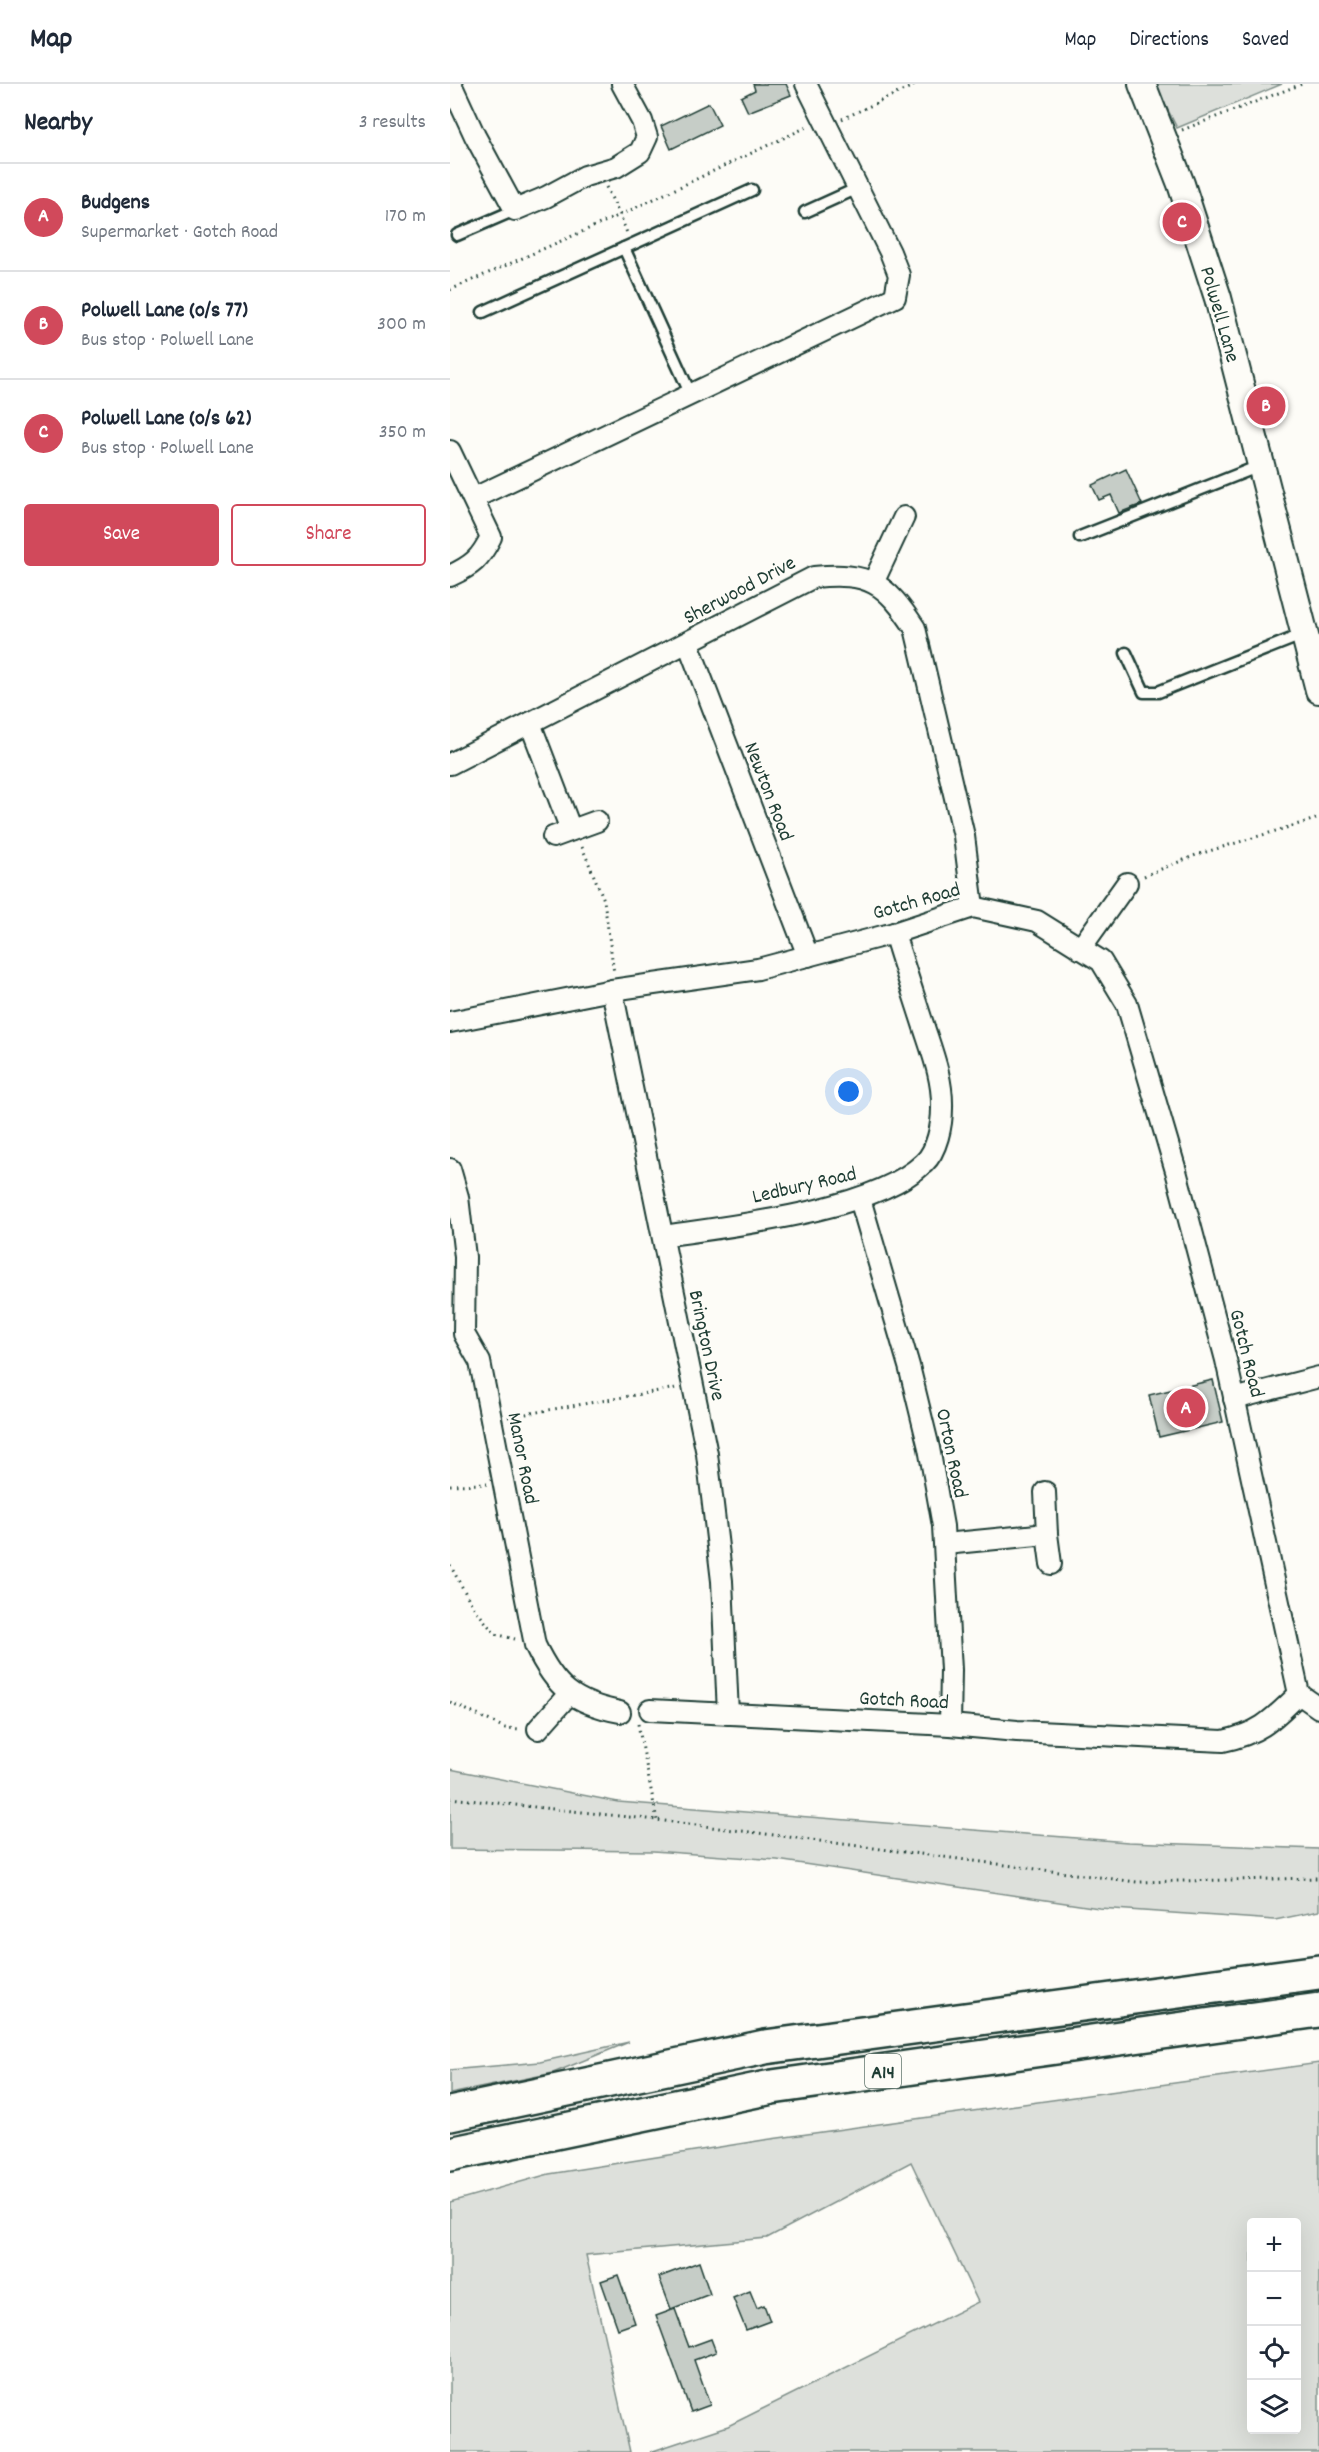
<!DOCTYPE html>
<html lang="en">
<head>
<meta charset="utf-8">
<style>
  body { margin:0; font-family:Dekko,sans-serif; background:#f2f2f3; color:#1f2937 }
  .controls { position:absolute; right:18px; bottom:18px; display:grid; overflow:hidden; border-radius:6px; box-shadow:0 6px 24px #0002 }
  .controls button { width:54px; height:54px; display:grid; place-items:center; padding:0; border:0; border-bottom:2px solid #e0e1e3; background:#fff; color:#1f2937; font:30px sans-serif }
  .you { position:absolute; left:399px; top:1008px; width:21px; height:21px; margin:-15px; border:4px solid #fff; border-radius:50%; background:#1a73e8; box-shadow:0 0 0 9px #1a73e833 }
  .badge { display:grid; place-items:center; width:39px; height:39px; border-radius:50%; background:#d1495b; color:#fff; font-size:20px; font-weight:700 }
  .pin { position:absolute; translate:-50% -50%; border:3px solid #fff; box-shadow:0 2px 6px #0006 }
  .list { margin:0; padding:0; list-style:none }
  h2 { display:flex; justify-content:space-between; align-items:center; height:78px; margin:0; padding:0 24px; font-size:26px }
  h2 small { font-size:20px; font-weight:400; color:#747a83 }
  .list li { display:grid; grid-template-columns:39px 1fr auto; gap:18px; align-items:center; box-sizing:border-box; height:108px; padding:0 24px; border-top:2px solid #e0e1e3 }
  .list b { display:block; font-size:22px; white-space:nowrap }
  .list p { margin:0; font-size:20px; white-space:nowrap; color:#747a83 }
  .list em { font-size:20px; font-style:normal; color:#747a83 }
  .actions { display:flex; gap:12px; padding:18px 24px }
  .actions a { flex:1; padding:14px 0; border:2px solid #d1495b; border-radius:6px; text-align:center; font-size:21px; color:#d1495b }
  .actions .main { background:#d1495b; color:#fff }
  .icon { flex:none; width:33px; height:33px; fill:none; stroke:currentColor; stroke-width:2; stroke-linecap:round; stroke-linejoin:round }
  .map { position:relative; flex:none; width:869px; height:2368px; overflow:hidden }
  header { display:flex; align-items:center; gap:36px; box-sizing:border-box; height:84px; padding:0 30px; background:#fff; border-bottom:2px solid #e0e1e3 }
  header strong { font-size:28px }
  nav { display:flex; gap:33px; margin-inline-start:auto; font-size:21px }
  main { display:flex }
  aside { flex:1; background:#fff }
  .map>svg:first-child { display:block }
</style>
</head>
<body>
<header>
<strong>Map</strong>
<nav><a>Map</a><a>Directions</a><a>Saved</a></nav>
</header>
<main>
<aside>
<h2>Nearby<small>3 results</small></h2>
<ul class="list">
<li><span class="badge">A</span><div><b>Budgens</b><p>Supermarket · Gotch Road</p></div><em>170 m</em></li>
<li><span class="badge">B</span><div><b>Polwell Lane (o/s 77)</b><p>Bus stop · Polwell Lane</p></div><em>300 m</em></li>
<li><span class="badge">C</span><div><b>Polwell Lane (o/s 62)</b><p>Bus stop · Polwell Lane</p></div><em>350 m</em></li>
</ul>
<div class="actions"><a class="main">Save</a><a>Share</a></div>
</aside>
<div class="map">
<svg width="869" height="2368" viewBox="0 0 869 2368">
  <rect width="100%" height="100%" fill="#fdfcf7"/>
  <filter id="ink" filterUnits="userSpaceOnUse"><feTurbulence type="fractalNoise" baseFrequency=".0167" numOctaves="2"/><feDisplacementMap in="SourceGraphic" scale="12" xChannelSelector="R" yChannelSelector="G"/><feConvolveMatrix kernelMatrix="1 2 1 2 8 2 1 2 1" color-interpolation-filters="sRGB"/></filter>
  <g filter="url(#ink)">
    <!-- green -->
    <g fill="#dde0db" stroke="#7e8e88" stroke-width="1.5" fill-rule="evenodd">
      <polygon points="705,0 832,0 727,44"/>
      <polygon points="0,1685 168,1718 678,1758 869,1765 869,1827 825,1836 649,1824 327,1776 203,1767 0,1765"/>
      <polygon points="179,1958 103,1989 0,2010 0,1986 90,1978"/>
      <path d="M869,1979V2368H200L278,2342L528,2218L461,2078L317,2154L136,2171L180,2368H0V2118L99,2090L314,2056ZM802,2138H846V2346H802Z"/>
    </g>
    <!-- building -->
    <g fill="#c6cdc7" stroke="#1f3d34" stroke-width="1.5">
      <polygon points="303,0 336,0 341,11 298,28 291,13 305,6"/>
      <polygon points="259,19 270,41 221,65 211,42"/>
      <polygon points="676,385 692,420 669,429 661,411 649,416 642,401"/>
      <polygon points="763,1296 773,1338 709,1353 699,1311"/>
      <polygon points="249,2178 260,2210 221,2225 209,2193"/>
      <polygon points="168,2191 185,2239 168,2245 151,2197"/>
      <polygon points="300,2207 307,2224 314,2221 320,2237 296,2246 283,2214"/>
      <polygon points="225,2225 239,2263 261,2255 266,2268 244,2276 260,2321 241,2328 206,2232"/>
    </g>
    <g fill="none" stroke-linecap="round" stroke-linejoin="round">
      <!-- service casing -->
      <g stroke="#1f3d34" stroke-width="15">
        <g id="service">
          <polyline points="355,128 408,104"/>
          <polyline points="7,151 65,126"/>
          <polyline points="174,164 241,311"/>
          <polyline points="33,228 302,106"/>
          <polyline points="630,453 812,381"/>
          <polyline points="676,569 694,608 708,608 854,550"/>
        </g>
      </g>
      <!-- minor casing -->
      <g stroke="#1f3d34" stroke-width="24">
        <g id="minor">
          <polyline points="1,0 25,52 65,126 96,113 135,92 166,83 190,68 197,53 192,37 172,0"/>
          <path d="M0,367L41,453C30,475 23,481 0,492"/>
          <polyline points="24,414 445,213 449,191 440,168 356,0"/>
          <polyline points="424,497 454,433"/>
          <polyline points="238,559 358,872"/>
          <polyline points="80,639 121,746"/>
          <path d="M0,680L364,493C419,488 435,498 465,544L514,752L523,823"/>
          <polyline points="103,753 147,737"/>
          <polyline points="630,865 677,799"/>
          <polyline points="162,906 257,1370 272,1497 278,1630"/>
          <path d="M0,938L162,906L308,885L444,849L523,823L587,837L651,877L677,920L726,1087L776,1276L849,1610C822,1636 811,1649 773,1657L567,1647L500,1641L200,1626"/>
          <path d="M0,1085L8,1113L15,1173L14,1250L30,1278L85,1561C105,1603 123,1619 170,1628"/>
          <polyline points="410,1115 459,1282 479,1364 493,1442 501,1586 500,1641"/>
          <path d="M213,1152C281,1142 424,1127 474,1079C487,1067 492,1041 492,1024C493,995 482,968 473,940C463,909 453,879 444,849"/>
          <polyline points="784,1315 869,1293"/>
          <polyline points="595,1408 597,1450"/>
          <polyline points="495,1460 597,1450 601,1480"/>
          <polyline points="849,1610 869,1624"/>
          <polyline points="88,1645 119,1610"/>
        </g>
      </g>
      <!-- tertiary casing -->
      <g stroke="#1f3d34" stroke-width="30">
        <polyline id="tertiary" points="692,0 731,100 768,214 869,606"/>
      </g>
      <!-- trunk casing -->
      <g stroke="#1f3d34" stroke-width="38">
        <g id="trunk">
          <polyline points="0,2030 315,1963 869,1888"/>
          <polyline points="0,2070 322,2003 869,1926"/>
        </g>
      </g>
      <!-- path -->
      <g stroke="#1f3d34" stroke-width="3" stroke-dasharray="1.5 4.5" stroke-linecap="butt">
        <polyline points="392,35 467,0"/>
        <polyline points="732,46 852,0"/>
        <polyline points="156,103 170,131 177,149"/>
        <polyline points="0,206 170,131 359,42"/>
        <polyline points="132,763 154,816 164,889"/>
        <polyline points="694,792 746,771 869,734"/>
        <polyline points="58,1333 226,1304"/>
        <polyline points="0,1401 37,1400"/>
        <polyline points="0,1481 22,1521 45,1550 65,1555"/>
        <polyline points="0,1618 55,1644 70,1645"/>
        <polyline points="188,1640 207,1736"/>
        <polyline points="0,1714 207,1736 687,1798 869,1794"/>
      </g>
      <!-- service -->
      <use href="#service" stroke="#fdfcf7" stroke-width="10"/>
      <!-- minor -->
      <use href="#minor" stroke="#fdfcf7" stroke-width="20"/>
      <!-- tertiary -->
      <use href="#tertiary" stroke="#fdfcf7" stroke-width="26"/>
      <!-- trunk -->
      <use href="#trunk" stroke="#fdfcf7" stroke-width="33"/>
    </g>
  </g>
  <g text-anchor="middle" stroke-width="6" stroke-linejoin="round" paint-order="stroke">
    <!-- shield labels -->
    <rect fill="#fdfcf7" stroke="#62766e" stroke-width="1.5" x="415" y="1970" width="36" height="34" rx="4.5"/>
    <g font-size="20" font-weight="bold" fill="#1f3d34">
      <text x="433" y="1994">A14</text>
    </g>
    <!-- street labels -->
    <g font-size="21" fill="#1f3d34" stroke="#fdfcf7">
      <text transform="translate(771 230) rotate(74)" y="7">Polwell Lane</text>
      <text transform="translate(289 505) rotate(-28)" y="7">Sherwood Drive</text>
      <text transform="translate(320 707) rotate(69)" y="7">Newton Road</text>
      <text transform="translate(466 816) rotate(-16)" y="7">Gotch Road</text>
      <text transform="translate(354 1100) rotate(-13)" y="7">Ledbury Road</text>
      <text transform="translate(258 1261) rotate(78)" y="7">Brington Drive</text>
      <text transform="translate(798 1269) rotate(76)" y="7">Gotch Road</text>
      <text transform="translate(503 1369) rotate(78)" y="7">Orton Road</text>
      <text transform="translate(74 1374) rotate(79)" y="7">Manor Road</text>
      <text transform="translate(454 1615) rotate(3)" y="7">Gotch Road</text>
    </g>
  </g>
</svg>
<div class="controls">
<button>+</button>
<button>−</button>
<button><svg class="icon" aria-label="locate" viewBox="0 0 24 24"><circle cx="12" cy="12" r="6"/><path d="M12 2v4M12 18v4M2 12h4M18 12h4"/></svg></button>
<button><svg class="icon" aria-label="layers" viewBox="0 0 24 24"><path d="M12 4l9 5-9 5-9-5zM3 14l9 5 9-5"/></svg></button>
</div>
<div class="you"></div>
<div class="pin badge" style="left:736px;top:1324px">A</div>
<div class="pin badge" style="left:816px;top:322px">B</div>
<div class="pin badge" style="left:732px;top:138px">C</div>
</div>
</main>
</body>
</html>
